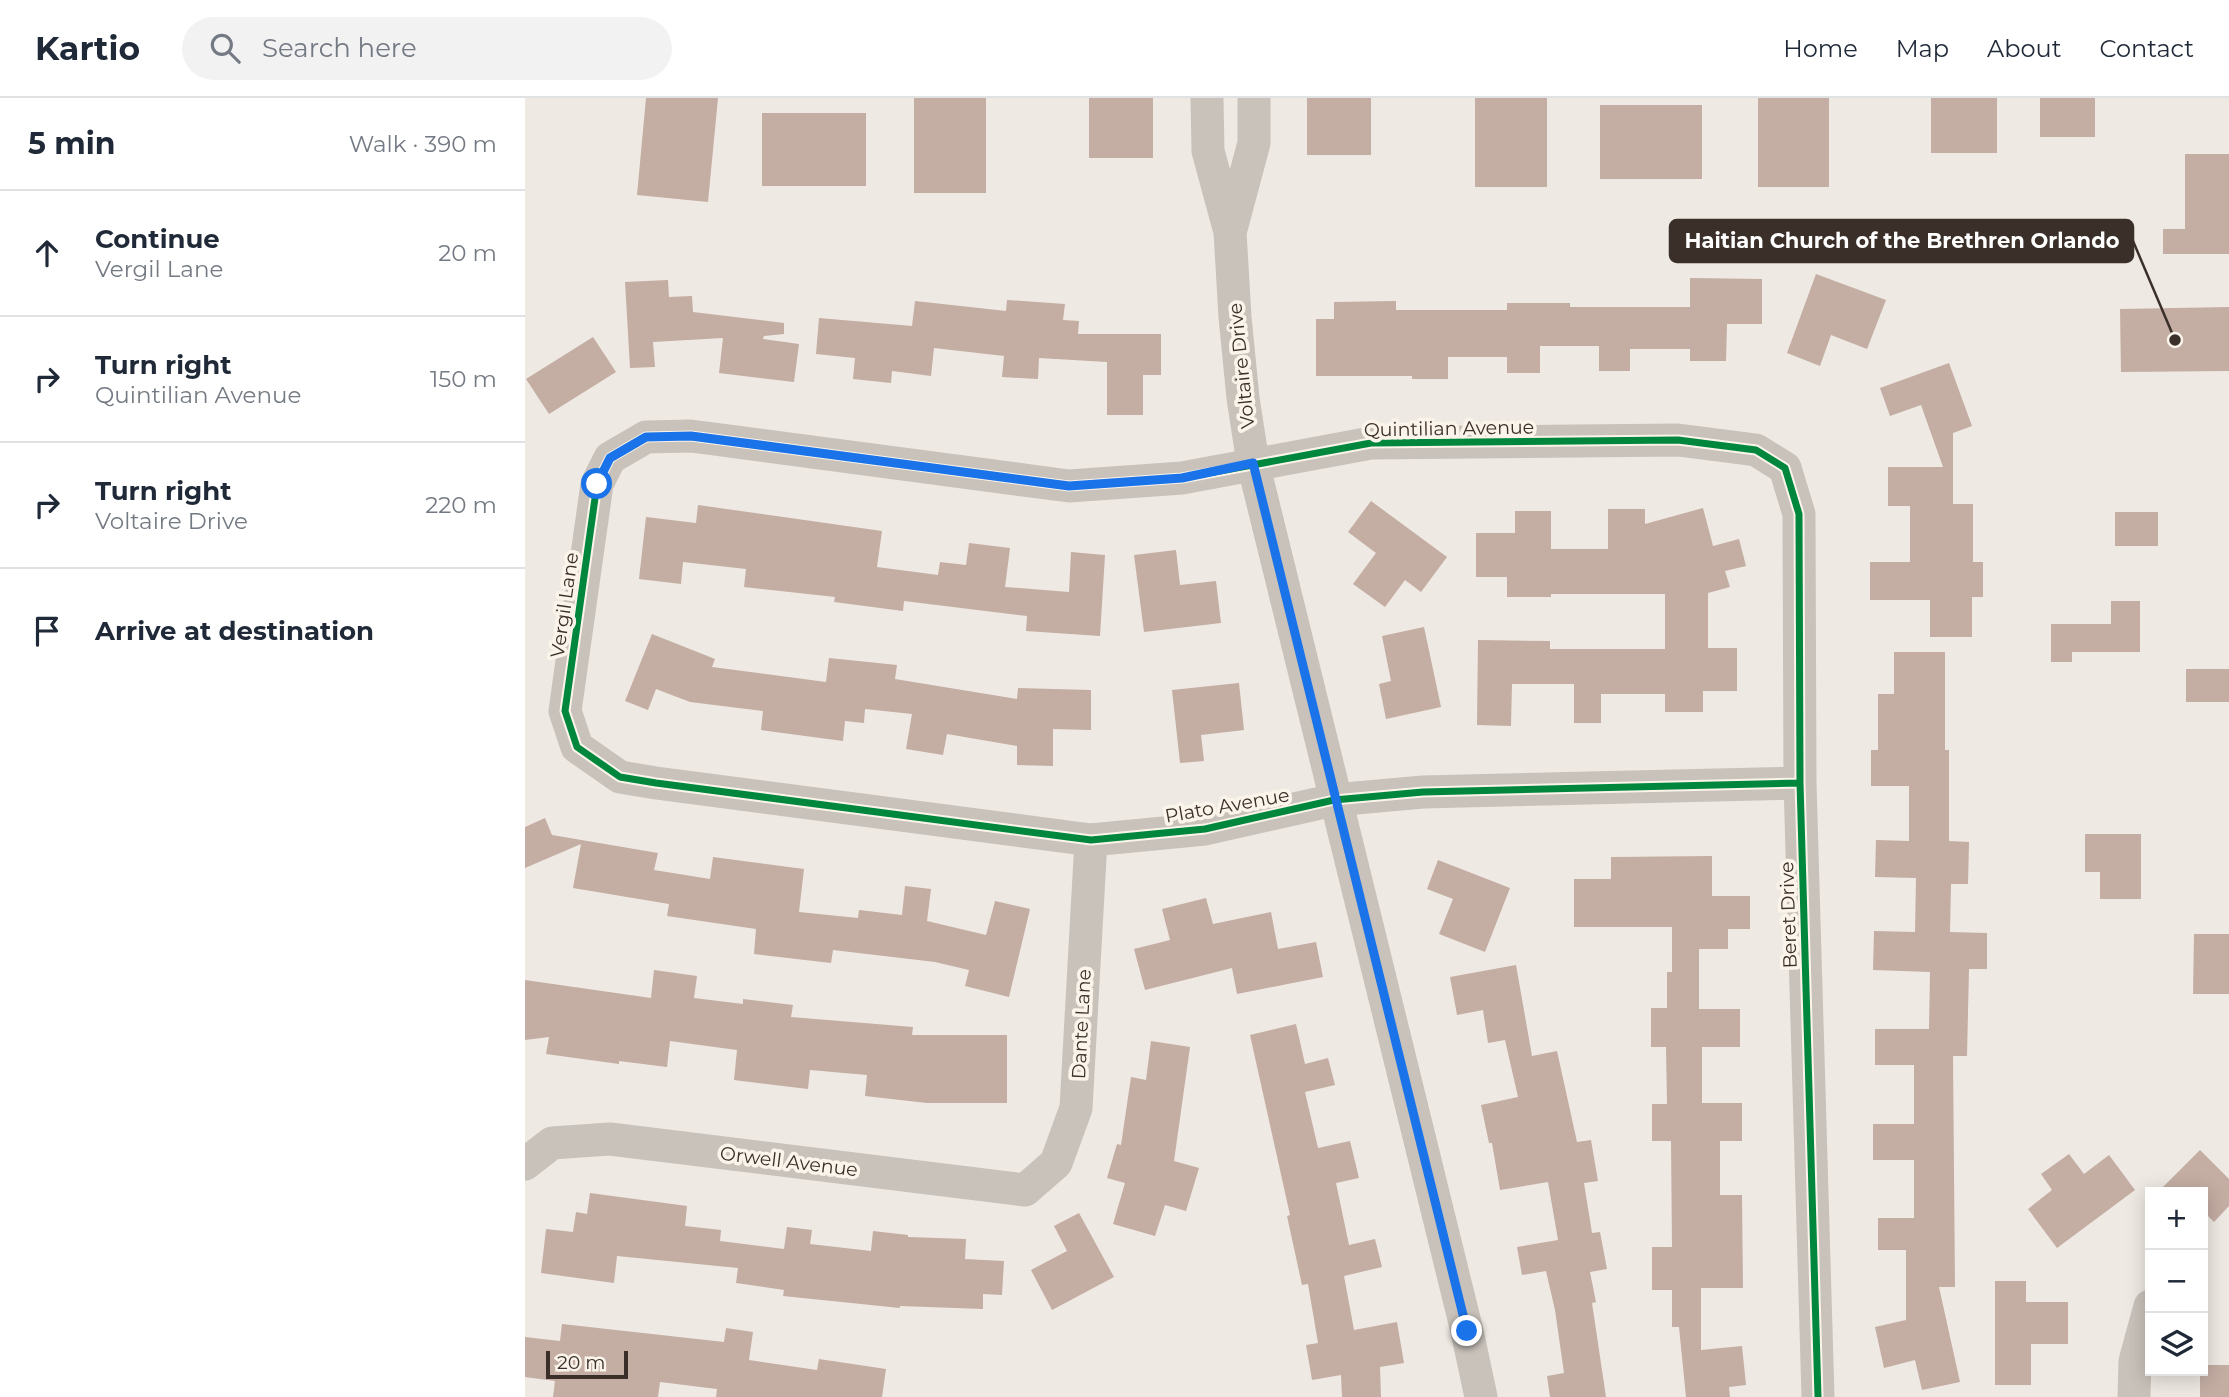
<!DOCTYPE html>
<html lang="en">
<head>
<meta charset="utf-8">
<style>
  body { margin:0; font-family:Montserrat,sans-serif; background:#f2f2f3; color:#1f2937 }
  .controls { position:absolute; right:21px; bottom:21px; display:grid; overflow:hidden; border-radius:0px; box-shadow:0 4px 18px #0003 }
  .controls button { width:63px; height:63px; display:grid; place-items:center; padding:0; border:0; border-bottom:2px solid #e0e1e3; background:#fff; color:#1f2937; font:35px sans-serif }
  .scale { position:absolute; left:21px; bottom:18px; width:82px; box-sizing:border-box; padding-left:7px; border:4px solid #3a2f29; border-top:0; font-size:19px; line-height:24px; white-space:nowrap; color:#3a2f29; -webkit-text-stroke:5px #fbf4ea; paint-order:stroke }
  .stop { position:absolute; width:21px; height:21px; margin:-16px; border:5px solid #1a73e8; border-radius:50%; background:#fff }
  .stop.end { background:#1a73e8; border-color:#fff; box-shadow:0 2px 7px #0008 }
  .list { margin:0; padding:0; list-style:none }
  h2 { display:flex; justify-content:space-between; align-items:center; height:91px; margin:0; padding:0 28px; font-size:30px }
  h2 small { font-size:23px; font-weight:400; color:#747a83 }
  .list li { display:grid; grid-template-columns:46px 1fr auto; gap:21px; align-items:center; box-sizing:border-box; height:126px; padding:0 28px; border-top:2px solid #e0e1e3 }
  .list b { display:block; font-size:26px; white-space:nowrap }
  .list p { margin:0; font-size:23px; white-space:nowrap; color:#747a83 }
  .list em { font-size:23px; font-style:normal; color:#747a83 }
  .icon { flex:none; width:38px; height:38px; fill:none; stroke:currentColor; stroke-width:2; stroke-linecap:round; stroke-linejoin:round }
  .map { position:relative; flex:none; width:1704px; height:1299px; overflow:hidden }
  header { display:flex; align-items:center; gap:42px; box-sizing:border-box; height:98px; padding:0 35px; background:#fff; border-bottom:2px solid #e0e1e3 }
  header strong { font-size:33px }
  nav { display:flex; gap:38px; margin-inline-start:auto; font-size:24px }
  .search { width:490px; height:63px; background:#f2f2f3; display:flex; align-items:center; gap:18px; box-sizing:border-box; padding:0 24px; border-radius:38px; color:#747a83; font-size:26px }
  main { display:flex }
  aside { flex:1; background:#fff }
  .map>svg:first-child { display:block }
</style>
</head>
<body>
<header>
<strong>Kartio</strong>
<div class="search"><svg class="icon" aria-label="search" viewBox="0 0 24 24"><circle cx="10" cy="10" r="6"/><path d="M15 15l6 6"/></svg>Search here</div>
<nav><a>Home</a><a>Map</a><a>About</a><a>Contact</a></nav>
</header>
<main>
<aside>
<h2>5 min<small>Walk · 390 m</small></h2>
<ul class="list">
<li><svg class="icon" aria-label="ahead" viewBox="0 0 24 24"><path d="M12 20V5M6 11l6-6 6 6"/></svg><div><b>Continue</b><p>Vergil Lane</p></div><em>20 m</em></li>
<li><svg class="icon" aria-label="right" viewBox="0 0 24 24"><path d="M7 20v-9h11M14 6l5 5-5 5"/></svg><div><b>Turn right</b><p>Quintilian Avenue</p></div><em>150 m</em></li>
<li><svg class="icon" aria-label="right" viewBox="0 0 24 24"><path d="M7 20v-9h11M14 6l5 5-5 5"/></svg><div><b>Turn right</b><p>Voltaire Drive</p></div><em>220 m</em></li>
<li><svg class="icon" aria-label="arrive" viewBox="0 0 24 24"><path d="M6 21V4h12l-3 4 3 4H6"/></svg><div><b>Arrive at destination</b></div></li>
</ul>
</aside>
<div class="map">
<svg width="1704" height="1299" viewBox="0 0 1704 1299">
  <rect width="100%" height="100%" fill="#efe9e3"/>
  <!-- building -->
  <g fill="#c4ada3">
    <polygon points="121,0 193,0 183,104 112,97"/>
    <rect x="389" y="0" width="72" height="95"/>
    <rect x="564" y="0" width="64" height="60"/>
    <rect x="782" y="0" width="64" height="57"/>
    <rect x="950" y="0" width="72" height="89"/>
    <rect x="1233" y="0" width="71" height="89"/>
    <rect x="1406" y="0" width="66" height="55"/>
    <rect x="1515" y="0" width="55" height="39"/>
    <rect x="1075" y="7" width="102" height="74"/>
    <rect x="237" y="15" width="104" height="73"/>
    <polygon points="1660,56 1704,56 1704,156 1638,156 1638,131 1660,131"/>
    <polygon points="1291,176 1361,202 1342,251 1306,237 1295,268 1262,255"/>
    <polygon points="1165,180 1237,181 1237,226 1202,226 1201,263 1165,263 1165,251 1105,251 1105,273 1074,273 1074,248 1015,248 1015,275 982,275 982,259 923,259 923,281 887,281 887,278 791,278 791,221 809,221 809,204 871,203 871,212 982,212 982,205 1045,205 1045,209 1165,209"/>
    <polygon points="143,182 144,199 167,198 168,214 259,225 259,236 239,238 238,241 274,246 269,284 194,275 198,240 128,244 130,269 105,270 100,184"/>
    <polygon points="482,202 540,206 538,222 554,223 553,236 636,236 636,277 618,277 618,317 582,317 582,264 514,260 513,281 477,279 479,258 409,250 406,278 367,273 366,285 328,281 330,260 291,256 294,220 387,228 390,203 481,213"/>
    <polygon points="1704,209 1704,273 1596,274 1595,211"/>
    <polygon points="68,239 91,274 24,316 1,281"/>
    <polygon points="1424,265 1447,328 1428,335 1428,406 1448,406 1448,464 1458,464 1458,499 1447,499 1447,539 1405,539 1405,502 1345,502 1345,464 1385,464 1385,408 1363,408 1363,369 1418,369 1396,307 1365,318 1355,290"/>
    <polygon points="846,403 922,459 896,494 880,482 860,509 828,486 851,455 823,434"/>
    <polygon points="173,407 357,433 352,469 413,477 415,464 441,467 444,445 485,450 480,489 544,494 546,454 580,457 575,538 501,533 502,518 379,503 378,513 309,504 310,499 219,489 221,471 158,464 156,486 114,481 121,419 171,425"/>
    <polygon points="1178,410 1188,448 1214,441 1221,468 1200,473 1205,489 1183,495 1183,550 1212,550 1212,593 1178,593 1178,614 1140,614 1140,596 1076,596 1076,625 1049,625 1049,586 987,586 986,628 952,627 953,542 1025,543 1025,551 1140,551 1140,496 1026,496 1026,499 982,499 982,479 951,479 951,435 990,435 990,413 1026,413 1026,451 1083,451 1083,411 1120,411 1120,426"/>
    <rect x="1590" y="414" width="43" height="34"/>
    <polygon points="651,452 655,487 691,483 696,525 619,534 609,457"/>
    <polygon points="1586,503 1615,503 1615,554 1547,554 1547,564 1526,564 1526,526 1586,526"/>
    <polygon points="899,529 916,609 861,621 854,586 866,583 857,538"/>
    <polygon points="127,536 190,561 187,569 301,584 304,560 372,567 370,581 492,601 493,590 566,592 566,632 528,631 528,668 492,667 492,648 422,636 418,657 381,651 387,616 340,611 339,625 320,623 318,643 236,632 238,613 165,604 131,591 123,612 100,603"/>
    <polygon points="1369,554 1420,554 1420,652 1424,652 1424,743 1444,744 1443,786 1426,786 1425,834 1462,835 1462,871 1444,871 1442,958 1428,958 1430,1189 1414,1189 1435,1284 1397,1292 1390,1262 1359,1270 1350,1229 1381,1222 1381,1152 1353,1152 1353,1120 1389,1120 1389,1062 1348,1062 1348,1026 1389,1026 1389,967 1350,967 1350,931 1404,931 1405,874 1348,872 1349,833 1390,834 1391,780 1350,779 1351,742 1384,743 1384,688 1346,688 1346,652 1353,652 1353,596 1369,596"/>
    <rect x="1661" y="571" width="43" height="33"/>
    <polygon points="714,585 719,632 676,637 679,663 655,665 647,592"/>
    <polygon points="20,720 27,737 133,755 129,772 185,781 188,759 279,771 274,814 333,820 334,812 377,817 380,788 406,791 402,823 461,837 470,803 505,811 484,899 440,888 444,872 410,864 308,852 306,865 229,856 231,831 142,818 144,806 48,790 56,746 0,770 0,729"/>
    <polygon points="1560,736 1616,736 1616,801 1575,801 1575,774 1560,774"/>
    <polygon points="1187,758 1187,798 1225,798 1225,831 1203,831 1203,851 1174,851 1174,911 1215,911 1215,949 1177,949 1177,1005 1217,1005 1217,1043 1195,1043 1195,1097 1217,1097 1218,1190 1176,1190 1176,1252 1217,1248 1221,1287 1204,1289 1205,1299 1161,1299 1154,1229 1147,1229 1147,1192 1127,1192 1127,1149 1147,1149 1146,1043 1127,1043 1127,1006 1142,1006 1141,949 1126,949 1126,910 1142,910 1142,874 1147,874 1147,829 1049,829 1049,781 1086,781 1086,759"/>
    <polygon points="913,762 985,790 960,854 914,836 928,801 902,791"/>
    <polygon points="681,800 688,826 746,814 753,851 791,844 798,879 712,896 707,870 620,892 609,851 645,842 637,811"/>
    <polygon points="1669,836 1704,836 1704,896 1668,896"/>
    <polygon points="991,867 1007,958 1032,953 1052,1044 1066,1042 1073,1083 1059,1085 1067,1135 1075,1134 1082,1171 1065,1174 1071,1204 1067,1205 1081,1299 1025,1299 1022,1278 1039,1275 1030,1212 1021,1173 997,1177 992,1149 1033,1142 1023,1084 975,1092 967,1045 964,1045 956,1007 993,999 980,942 963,945 958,912 932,917 925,879"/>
    <polygon points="129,872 172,878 169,900 218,906 218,901 268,907 266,919 388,929 387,937 482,937 482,1005 402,1005 340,998 342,977 285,972 283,991 209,982 212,952 145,943 142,969 94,963 94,966 21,956 24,939 0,942 0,882 126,900"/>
    <polygon points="771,926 780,966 803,960 810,987 780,994 793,1050 825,1043 834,1080 811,1085 824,1147 850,1141 857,1169 819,1178 829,1232 872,1224 879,1265 855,1269 856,1299 817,1299 816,1277 787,1282 781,1247 793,1245 783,1186 777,1187 762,1118 765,1117 725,937"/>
    <polygon points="626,943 665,949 649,1063 674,1070 661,1113 640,1107 630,1138 588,1126 600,1085 582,1080 592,1046 596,1047 606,979 621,982"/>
    <polygon points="1675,1052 1704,1081 1704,1108 1689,1124 1678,1113 1678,1094 1633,1094"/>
    <polygon points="1544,1056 1559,1076 1584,1057 1610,1092 1532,1150 1503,1111 1527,1092 1516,1076"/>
    <polygon points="65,1095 162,1108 160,1128 196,1132 195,1143 259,1151 262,1129 287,1132 285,1146 346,1153 348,1133 383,1137 383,1139 441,1141 440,1161 479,1163 477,1197 458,1196 458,1211 375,1208 375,1210 258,1198 259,1192 211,1185 213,1170 92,1158 89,1185 16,1175 21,1131 48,1134 51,1114 62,1116"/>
    <polygon points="554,1115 589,1179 527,1212 506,1172 542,1153 529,1128"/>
    <polygon points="1470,1183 1501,1183 1501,1204 1543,1204 1543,1246 1506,1246 1506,1287 1470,1287"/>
    <polygon points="37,1226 199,1244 201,1230 228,1234 224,1262 292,1272 294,1261 361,1271 357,1299 191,1299 192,1291 135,1284 133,1299 28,1299 30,1283 0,1279 0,1239 35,1243"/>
    <polygon points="1678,1267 1704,1267 1704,1299 1675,1299 1675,1273 1678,1273"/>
  </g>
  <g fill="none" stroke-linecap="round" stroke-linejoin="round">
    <!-- minor -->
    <g stroke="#c9c2bb" stroke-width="33">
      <polyline points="682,0 683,53 705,134 710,219 718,300 728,365 942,1233 956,1299"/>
      <polyline points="706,131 729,45 729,0"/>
      <polyline points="1275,685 898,694 809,702 680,731 566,742 131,685 95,679 52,649 40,613 72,386 85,360 121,339 166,338 544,388 657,380 846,345 1153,342 1231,352 1260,370 1274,416 1275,685 1293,1299"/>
      <polyline points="0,1066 27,1045 85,1041 500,1092 531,1065 551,1010 566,742"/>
      <polyline points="1609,1299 1610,1263 1625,1208"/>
    </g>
    <!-- cycleway casing -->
    <g stroke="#fbf4ea" stroke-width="11">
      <polyline id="cycleway" points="1275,685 898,694 809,702 680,731 566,742 131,685 95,679 52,649 40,613 72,386 85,360 121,339 166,338 544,388 657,380 846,345 1153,342 1231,352 1260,370 1274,416 1275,685 1293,1299"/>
    </g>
    <!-- cycleway -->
    <use href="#cycleway" stroke="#00873e" stroke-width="7"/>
  </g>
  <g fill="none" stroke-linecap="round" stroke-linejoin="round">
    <!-- route -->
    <polyline stroke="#1a73e8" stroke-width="9" points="72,386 85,360 121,339 166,338 544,388 657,380 728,365 942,1233"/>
  </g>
  <g text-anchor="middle" stroke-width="7" stroke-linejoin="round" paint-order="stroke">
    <!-- street labels -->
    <g font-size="19" fill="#3a2f29" stroke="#fbf4ea">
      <text transform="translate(716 268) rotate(-96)" y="7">Voltaire Drive</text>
      <text transform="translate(924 330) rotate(-1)" y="7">Quintilian Avenue</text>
      <text transform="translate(39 507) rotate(-82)" y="7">Vergil Lane</text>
      <text transform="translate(702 707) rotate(-10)" y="7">Plato Avenue</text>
      <text transform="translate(1263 817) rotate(-92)" y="7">Beret Drive</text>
      <text transform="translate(556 926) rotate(-87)" y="7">Dante Lane</text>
      <text transform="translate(264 1063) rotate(7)" y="7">Orwell Avenue</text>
    </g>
  </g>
  <!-- callouts -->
  <path fill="none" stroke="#3a2f29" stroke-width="2.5" d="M1650 242L1608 143"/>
  <circle fill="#3a2f29" stroke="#fbf4ea" stroke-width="2.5" cx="1650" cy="242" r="7"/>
  <rect fill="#3a2f29" stroke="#3a2f29" stroke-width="2.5" x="1145" y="122" width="463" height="42" rx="7"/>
  <g font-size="21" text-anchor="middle" font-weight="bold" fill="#fff">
    <text x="1377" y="150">Haitian Church of the Brethren Orlando</text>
  </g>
</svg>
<div class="controls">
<button>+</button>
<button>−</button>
<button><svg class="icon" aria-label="layers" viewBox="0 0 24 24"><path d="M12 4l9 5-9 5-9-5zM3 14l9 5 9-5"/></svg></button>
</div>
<div class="scale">20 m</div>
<div class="stop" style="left:72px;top:386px"></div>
<div class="stop end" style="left:942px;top:1233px"></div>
</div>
</main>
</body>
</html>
